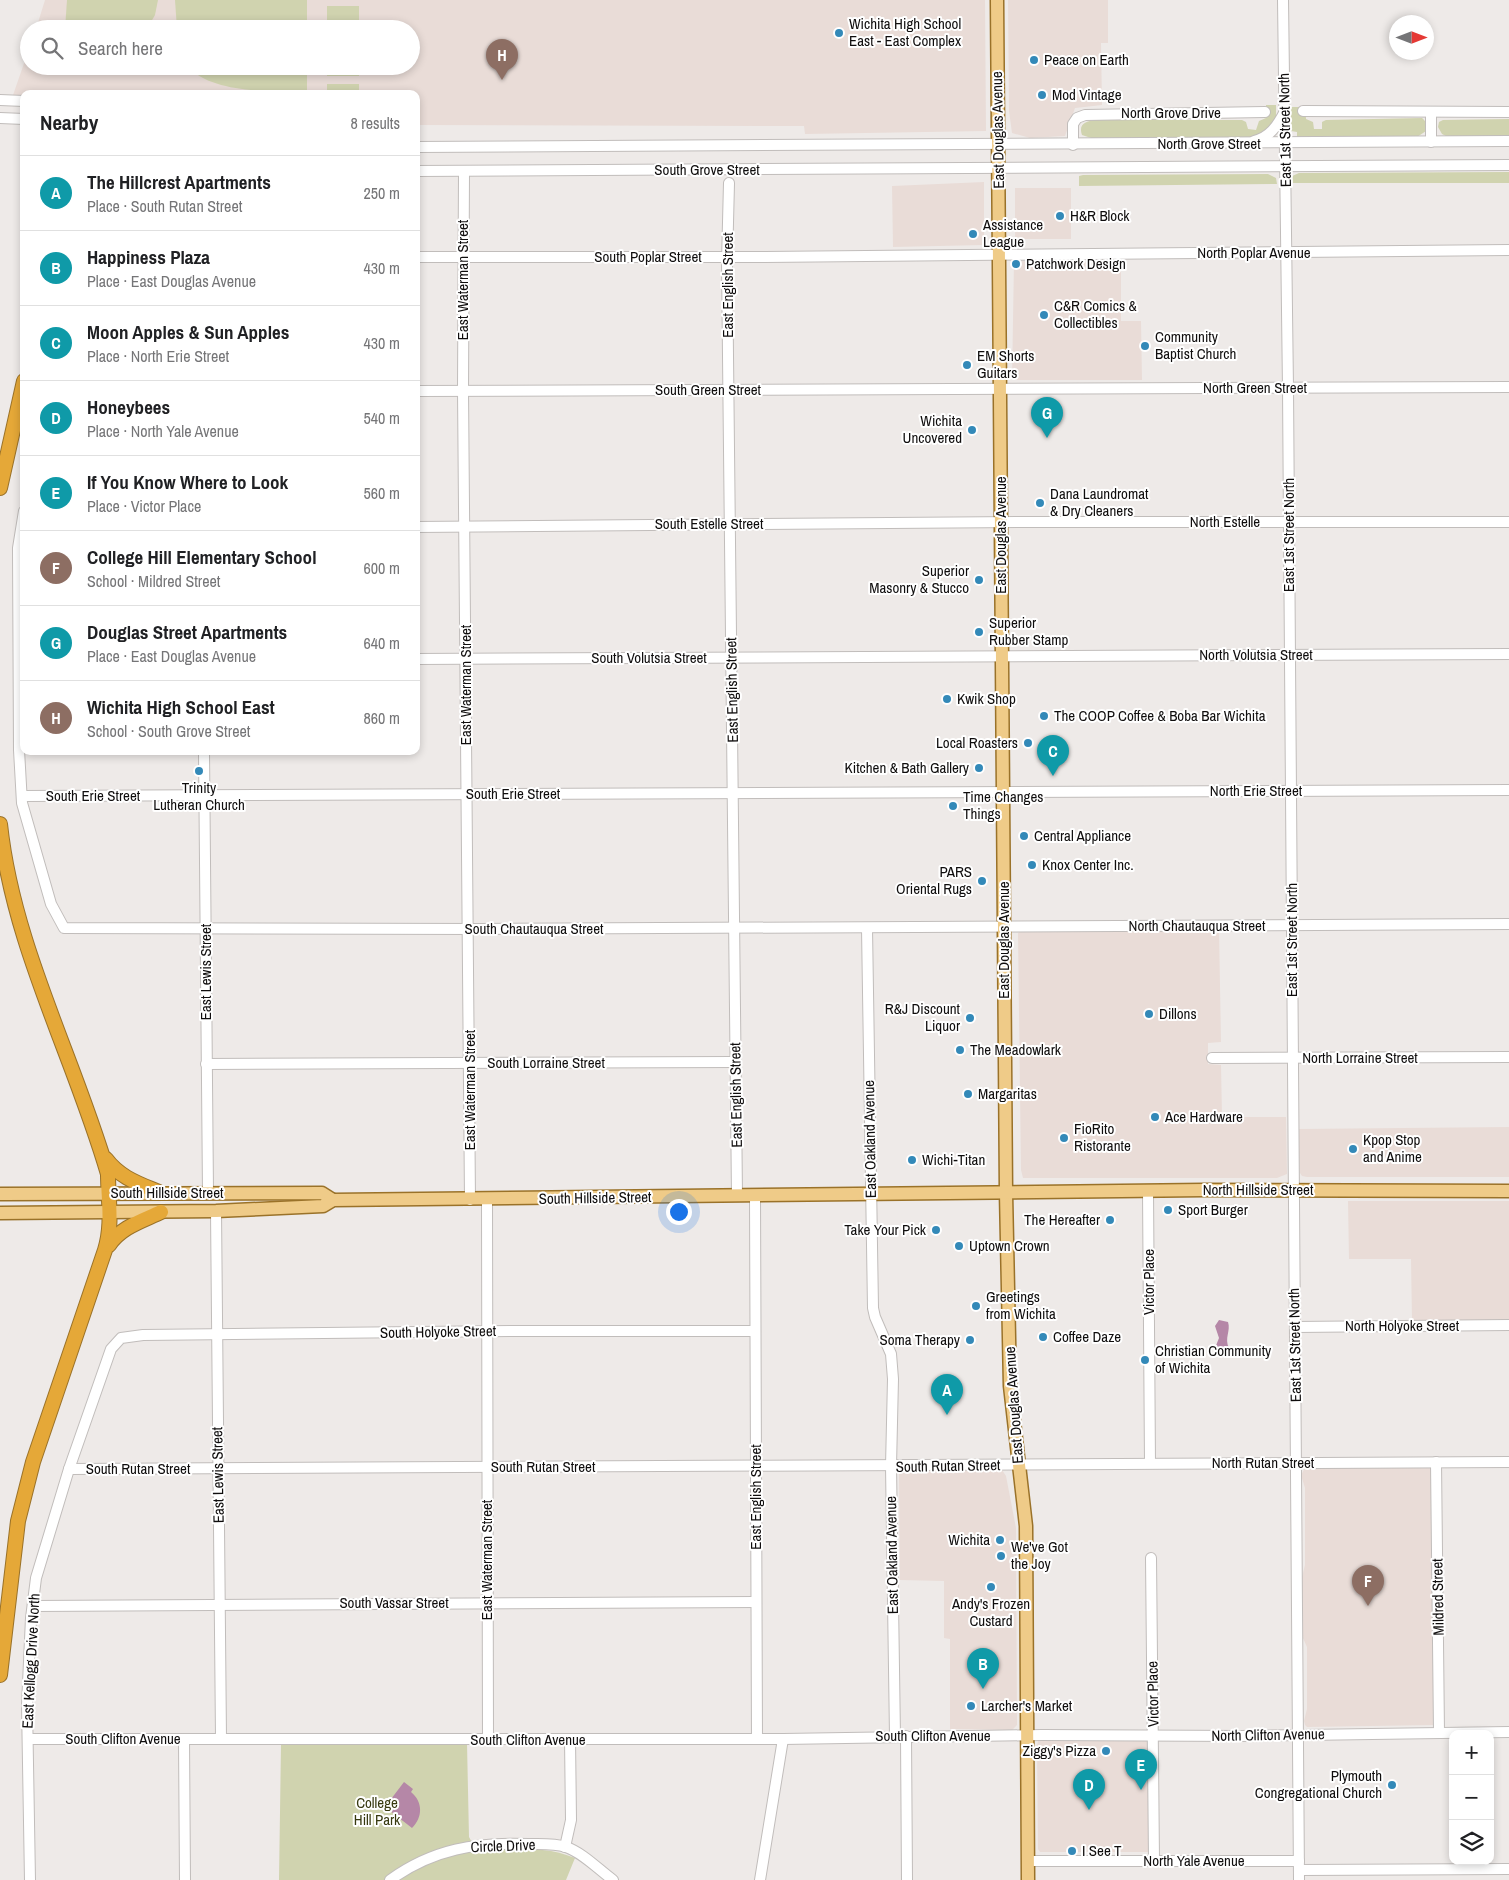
<!DOCTYPE html>
<html lang="en">
<head>
<meta charset="utf-8">
<style>
  body { margin:0; font-family:"Archivo Narrow",sans-serif; background:#f6f6f6; color:#202124 }
  .controls { position:absolute; right:15px; bottom:15px; display:grid; overflow:hidden; border-radius:10px; box-shadow:0 2px 8px #0003 }
  .controls button { width:45px; height:45px; display:grid; place-items:center; padding:0; border:0; border-bottom:1px solid #e0e0e0; background:#fff; color:#202124; font:25px sans-serif }
  .compass { position:absolute; left:1389px; top:15px; width:45px; height:45px; border-radius:50%; background:#fff; box-shadow:0 2px 8px #0003; rotate:90deg }
  .you { position:absolute; left:678px; top:1211px; width:18px; height:18px; margin:-12px; border:4px solid #fff; border-radius:50%; background:#1a73e8; box-shadow:0 0 0 8px #1a73e833 }
  .badge { display:grid; place-items:center; width:32px; height:32px; border-radius:50%; background:#3389b8; color:#fff; font-size:16px; font-weight:700 }
  .pin { position:absolute; translate:-50% -41px; filter:drop-shadow(0 1px 2px #0008) }
  .pin::after { content:''; position:absolute; top:26px; width:18px; height:15px; background:inherit; clip-path:polygon(0 0,100% 0,50% 100%) }
  .list { margin:0; padding:0; list-style:none }
  h2 { display:flex; justify-content:space-between; align-items:center; height:65px; margin:0; padding:0 20px; font-size:21px }
  h2 small { font-size:16px; font-weight:400; color:#757577 }
  .list li { display:grid; grid-template-columns:32px 1fr auto; gap:15px; align-items:center; box-sizing:border-box; height:75px; padding:0 20px; border-top:1px solid #e0e0e0 }
  .list b { display:block; font-size:19px; white-space:nowrap }
  .list p { margin:0; font-size:16px; white-space:nowrap; color:#757577 }
  .list em { font-size:16px; font-style:normal; color:#757577 }
  .icon { flex:none; width:28px; height:28px; fill:none; stroke:currentColor; stroke-width:2; stroke-linecap:round; stroke-linejoin:round }
  .map { position:relative; flex:none; width:1509px; height:1880px; overflow:hidden }
  .search { position:absolute; background:#fff; box-shadow:0 2px 8px #0003; left:20px; top:20px; width:400px; height:55px; display:flex; align-items:center; gap:12px; box-sizing:border-box; padding:0 18px; border-radius:28px; color:#757577; font-size:19px }
  .panel { position:absolute; background:#fff; box-shadow:0 2px 8px #0003; left:20px; top:90px; width:400px; height:665px; border-radius:10px }
  .map>svg:first-child { display:block }
</style>
</head>
<body>
<div class="map">
<svg width="1509" height="1880" viewBox="0 0 1509 1880">
  <rect width="100%" height="100%" fill="#eeeae8"/>
  <!-- built -->
  <g fill="#e9dcd7">
    <polygon points="45,0 985,0 986,131 805,134 804,126 416,125 416,94 13,95 29,49 29,66 411,66 411,29 36,29"/>
    <polygon points="1008,0 1108,0 1108,43 1101,43 1102,105 1075,108 1065,136 1030,138 1012,133 1009,111"/>
    <polygon points="984,182 984,245 893,247 892,186"/>
    <rect x="1015" y="188" width="56" height="51"/>
    <polygon points="1014,261 1121,262 1121,321 1141,321 1142,380 1012,380"/>
    <polygon points="1219,929 1221,1042 1208,1043 1208,1064 1221,1065 1222,1117 1286,1117 1287,1174 1277,1178 1023,1178 1021,1170 1018,933 1021,931"/>
    <polygon points="1509,1127 1509,1177 1307,1177 1302,1176 1300,1173 1298,1129"/>
    <polygon points="1348,1201 1509,1201 1509,1320 1412,1320 1411,1259 1349,1259"/>
    <polygon points="1305,1468 1431,1468 1433,1470 1434,1725 1307,1727 1305,1725 1304,1721 1307,1709 1307,1647 1302,1636 1302,1577 1305,1565 1305,1488 1301,1475"/>
    <polygon points="906,1470 1002,1470 1006,1476 1016,1528 1017,1725 1012,1730 950,1729 950,1639 944,1638 944,1581 900,1580 899,1474"/>
    <polygon points="1043,1739 1143,1739 1148,1741 1150,1744 1151,1849 1148,1852 1040,1852 1038,1849 1037,1745 1038,1741"/>
  </g>
  <!-- green -->
  <g fill="#d0d3af">
    <polygon points="67,0 158,0 155,15 147,29 65,29"/>
    <polygon points="175,0 307,0 307,29 177,29"/>
    <rect x="327" y="6" width="32" height="14"/>
    <path d="M188,66H307V92C274,91 210,94 188,66Z"/>
    <rect x="327" y="66" width="32" height="10"/>
    <rect x="327" y="84" width="32" height="10"/>
    <path d="M1266,105H1276V120L1265,132L1251,137L1091,138L1082,135C1078,124 1086,121 1095,120H1242L1246,122L1248,129L1256,130L1259,121L1266,118Z"/>
    <path d="M1291,107H1305L1306,119L1313,122L1314,129H1322V122L1326,120L1422,118C1427,122 1427,125 1426,131L1417,137L1297,138V132L1291,131Z"/>
    <polygon points="1509,119 1509,136 1448,137 1442,134 1438,127 1439,122 1443,120"/>
    <polygon points="1509,172 1509,183 1289,183 1290,177 1299,173"/>
    <polygon points="1268,174 1276,178 1277,184 1079,186 1079,176 1083,175"/>
    <path d="M467,1743L469,1837L475,1848C509,1849 545,1845 575,1858L566,1880H279L281,1745Z"/>
  </g>
  <!-- water -->
  <g fill="#b587a7">
    <path d="M1219,1320L1228,1322C1231,1331 1224,1338 1229,1348L1222,1353L1215,1348L1219,1338L1215,1326Z"/>
    <path d="M404,1782L413,1789L411,1792C423,1802 423,1817 412,1828L385,1807Z"/>
  </g>
  <g fill="none" stroke-linecap="round" stroke-linejoin="round">
    <!-- minor casing -->
    <g stroke="#c1bdbb" stroke-width="12">
      <g id="minor">
        <polyline points="1283,0 1288,388 1299,1880"/>
        <polyline points="0,100 24,101"/>
        <polyline points="1303,111 1509,112"/>
        <polyline points="1431,112 1431,142"/>
        <polyline points="0,118 24,119"/>
        <path d="M1254,141C1270,137 1277,126 1284,113"/>
        <polyline points="1073,145 1073,124 1077,118 1085,115 1265,112"/>
        <polyline points="416,147 1509,141"/>
        <polyline points="416,171 1509,165"/>
        <polyline points="464,171 463,391 470,1200"/>
        <polyline points="729,183 727,262 737,1196"/>
        <polyline points="416,257 765,257 1509,250"/>
        <polyline points="416,391 1509,387"/>
        <polyline points="24,511 18,548 19,750 22,803 51,904 64,928 481,929 1509,924"/>
        <polyline points="416,527 1017,522 1509,522"/>
        <polyline points="416,659 1509,654"/>
        <polyline points="204,751 208,1192"/>
        <polyline points="22,796 1509,790"/>
        <polyline points="867,928 873,1308 875,1317 891,1354 893,1379 891,1466 895,1736"/>
        <polyline points="1212,1058 1509,1057"/>
        <polyline points="206,1064 735,1062"/>
        <polyline points="1148,1191 1150,1463"/>
        <polyline points="755,1196 757,1739"/>
        <polyline points="487,1199 488,1740"/>
        <polyline points="216,1211 221,1738"/>
        <polyline points="1295,1327 1509,1325"/>
        <polyline points="1436,1462 1439,1732"/>
        <polyline points="69,1469 1509,1462"/>
        <polyline points="1151,1558 1154,1860"/>
        <polyline points="33,1606 756,1602"/>
        <polyline points="906,1736 907,1880"/>
        <polyline points="28,1739 783,1739 1042,1735 1241,1736 1509,1732"/>
        <polyline points="184,1739 185,1880"/>
        <polyline points="565,1847 571,1820 570,1739"/>
        <polyline points="1028,1861 1299,1861"/>
        <polyline points="1299,1870 1509,1869"/>
        <polyline points="30,1880 27,1705 31,1618 36,1578 69,1469 111,1349 121,1338 143,1335 517,1331 755,1331"/>
        <path d="M390,1880C433,1849 476,1842 528,1844C540,1844 554,1843 566,1847C583,1853 598,1869 613,1880"/>
        <polyline points="760,1880 783,1739"/>
      </g>
    </g>
    <!-- major casing -->
    <g stroke="#9a7229" stroke-width="15">
      <g id="major">
        <polyline points="997,0 1006,1193 1010,1386 1026,1526 1028,1880"/>
        <polyline points="0,1194 322,1193 333,1200"/>
        <polyline points="0,1213 216,1211 323,1206 333,1200 1204,1190 1509,1191"/>
      </g>
    </g>
    <!-- highway casing -->
    <g stroke="#9a7229" stroke-width="16">
      <g id="highway">
        <polyline points="0,488 24,381"/>
        <path d="M0,824C13,946 74,1057 108,1174C108,1201 113,1224 105,1250L33,1462L18,1521L0,1675"/>
        <path d="M106,1159C120,1178 140,1184 161,1193"/>
        <path d="M109,1245C121,1227 142,1221 161,1212"/>
      </g>
    </g>
    <!-- minor -->
    <use href="#minor" stroke="#fff" stroke-width="10"/>
    <!-- major -->
    <use href="#major" stroke="#efcb88" stroke-width="12"/>
    <!-- highway -->
    <use href="#highway" stroke="#e5a838" stroke-width="14"/>
  </g>
  <!-- markers -->
  <g fill="#3389b8" stroke="#fff" stroke-width="2">
    <circle cx="839" cy="33" r="5"/>
    <circle cx="1034" cy="60" r="5"/>
    <circle cx="1042" cy="95" r="5"/>
    <circle cx="1060" cy="216" r="5"/>
    <circle cx="973" cy="234" r="5"/>
    <circle cx="1016" cy="264" r="5"/>
    <circle cx="1044" cy="315" r="5"/>
    <circle cx="1145" cy="346" r="5"/>
    <circle cx="967" cy="365" r="5"/>
    <circle cx="972" cy="430" r="5"/>
    <circle cx="1040" cy="503" r="5"/>
    <circle cx="979" cy="580" r="5"/>
    <circle cx="979" cy="632" r="5"/>
    <circle cx="947" cy="699" r="5"/>
    <circle cx="1044" cy="716" r="5"/>
    <circle cx="1028" cy="743" r="5"/>
    <circle cx="979" cy="768" r="5"/>
    <circle cx="199" cy="771" r="5"/>
    <circle cx="953" cy="806" r="5"/>
    <circle cx="1024" cy="836" r="5"/>
    <circle cx="1032" cy="865" r="5"/>
    <circle cx="982" cy="881" r="5"/>
    <circle cx="1149" cy="1014" r="5"/>
    <circle cx="970" cy="1018" r="5"/>
    <circle cx="960" cy="1050" r="5"/>
    <circle cx="968" cy="1094" r="5"/>
    <circle cx="1155" cy="1117" r="5"/>
    <circle cx="1064" cy="1138" r="5"/>
    <circle cx="1353" cy="1149" r="5"/>
    <circle cx="912" cy="1160" r="5"/>
    <circle cx="1168" cy="1210" r="5"/>
    <circle cx="1110" cy="1220" r="5"/>
    <circle cx="936" cy="1230" r="5"/>
    <circle cx="959" cy="1246" r="5"/>
    <circle cx="976" cy="1306" r="5"/>
    <circle cx="1043" cy="1337" r="5"/>
    <circle cx="970" cy="1340" r="5"/>
    <circle cx="1145" cy="1360" r="5"/>
    <circle cx="1000" cy="1540" r="5"/>
    <circle cx="1001" cy="1556" r="5"/>
    <circle cx="991" cy="1587" r="5"/>
    <circle cx="971" cy="1706" r="5"/>
    <circle cx="1106" cy="1751" r="5"/>
    <circle cx="1392" cy="1785" r="5"/>
    <circle cx="1072" cy="1851" r="5"/>
  </g>
  <g text-anchor="middle" stroke-width="4" stroke-linejoin="round" paint-order="stroke">
    <!-- poi labels -->
    <g font-size="15" fill="#0f0d0d" stroke="#fff" text-anchor="start">
      <text x="849" y="29">Wichita High School<tspan x="849" dy="17">East - East Complex</tspan></text>
      <text x="1044" y="65">Peace on Earth</text>
      <text x="1052" y="100">Mod Vintage</text>
      <text x="1070" y="221">H&amp;R Block</text>
      <text x="983" y="230">Assistance<tspan x="983" dy="17">League</tspan></text>
      <text x="1026" y="269">Patchwork Design</text>
      <text x="1054" y="311">C&amp;R Comics &amp;<tspan x="1054" dy="17">Collectibles</tspan></text>
      <text x="1155" y="342">Community<tspan x="1155" dy="17">Baptist Church</tspan></text>
      <text x="977" y="361">EM Shorts<tspan x="977" dy="17">Guitars</tspan></text>
      <text x="962" y="426" text-anchor="end">Wichita<tspan x="962" dy="17">Uncovered</tspan></text>
      <text x="1050" y="499">Dana Laundromat<tspan x="1050" dy="17">&amp; Dry Cleaners</tspan></text>
      <text x="969" y="576" text-anchor="end">Superior<tspan x="969" dy="17">Masonry &amp; Stucco</tspan></text>
      <text x="989" y="628">Superior<tspan x="989" dy="17">Rubber Stamp</tspan></text>
      <text x="957" y="704">Kwik Shop</text>
      <text x="1054" y="721">The COOP Coffee &amp; Boba Bar Wichita</text>
      <text x="1018" y="748" text-anchor="end">Local Roasters</text>
      <text x="969" y="773" text-anchor="end">Kitchen &amp; Bath Gallery</text>
      <text x="199" y="793" text-anchor="middle">Trinity<tspan x="199" dy="17">Lutheran Church</tspan></text>
      <text x="963" y="802">Time Changes<tspan x="963" dy="17">Things</tspan></text>
      <text x="1034" y="841">Central Appliance</text>
      <text x="1042" y="870">Knox Center Inc.</text>
      <text x="972" y="877" text-anchor="end">PARS<tspan x="972" dy="17">Oriental Rugs</tspan></text>
      <text x="960" y="1014" text-anchor="end">R&amp;J Discount<tspan x="960" dy="17">Liquor</tspan></text>
      <text x="1159" y="1019">Dillons</text>
      <text x="970" y="1055">The Meadowlark</text>
      <text x="978" y="1099">Margaritas</text>
      <text x="1165" y="1122">Ace Hardware</text>
      <text x="1074" y="1134">FioRito<tspan x="1074" dy="17">Ristorante</tspan></text>
      <text x="1363" y="1145">Kpop Stop<tspan x="1363" dy="17">and Anime</tspan></text>
      <text x="922" y="1165">Wichi-Titan</text>
      <text x="1178" y="1215">Sport Burger</text>
      <text x="1100" y="1225" text-anchor="end">The Hereafter</text>
      <text x="926" y="1235" text-anchor="end">Take Your Pick</text>
      <text x="969" y="1251">Uptown Crown</text>
      <text x="986" y="1302">Greetings<tspan x="986" dy="17">from Wichita</tspan></text>
      <text x="1053" y="1342">Coffee Daze</text>
      <text x="960" y="1345" text-anchor="end">Soma Therapy</text>
      <text x="1155" y="1356">Christian Community<tspan x="1155" dy="17">of Wichita</tspan></text>
      <text x="990" y="1545" text-anchor="end">Wichita</text>
      <text x="1011" y="1552">We've Got<tspan x="1011" dy="17">the Joy</tspan></text>
      <text x="991" y="1609" text-anchor="middle">Andy's Frozen<tspan x="991" dy="17">Custard</tspan></text>
      <text x="981" y="1711">Larcher's Market</text>
      <text x="1096" y="1756" text-anchor="end">Ziggy's Pizza</text>
      <text x="1382" y="1781" text-anchor="end">Plymouth<tspan x="1382" dy="17">Congregational Church</tspan></text>
      <text x="1082" y="1856">I See T</text>
    </g>
    <!-- street labels -->
    <g font-size="15" fill="#0f0d0d" stroke="#fff">
      <text x="1171" y="118">North Grove Drive</text>
      <text transform="translate(998 130) rotate(-91)" y="5">East Douglas Avenue</text>
      <text transform="translate(1285 130) rotate(-91)" y="5">East 1st Street North</text>
      <text x="1209" y="149">North Grove Street</text>
      <text x="707" y="175">South Grove Street</text>
      <text x="1254" y="258">North Poplar Avenue</text>
      <text x="648" y="262">South Poplar Street</text>
      <text transform="translate(463 280) rotate(-90)" y="5">East Waterman Street</text>
      <text transform="translate(728 285) rotate(-90)" y="5">East English Street</text>
      <text x="1255" y="393">North Green Street</text>
      <text x="708" y="395">South Green Street</text>
      <text x="1225" y="527">North Estelle</text>
      <text x="709" y="529">South Estelle Street</text>
      <text transform="translate(1001 535) rotate(-90)" y="5">East Douglas Avenue</text>
      <text transform="translate(1289 535) rotate(-90)" y="5">East 1st Street North</text>
      <text x="1256" y="660">North Volutsia Street</text>
      <text x="649" y="663">South Volutsia Street</text>
      <text transform="translate(466 685) rotate(-90)" y="5">East Waterman Street</text>
      <text transform="translate(732 690) rotate(-91)" y="5">East English Street</text>
      <text x="1256" y="796">North Erie Street</text>
      <text x="513" y="799">South Erie Street</text>
      <text x="93" y="801">South Erie Street</text>
      <text x="1197" y="931">North Chautauqua Street</text>
      <text x="534" y="934">South Chautauqua Street</text>
      <text transform="translate(1004 940) rotate(-90)" y="5">East Douglas Avenue</text>
      <text transform="translate(1292 940) rotate(-90)" y="5">East 1st Street North</text>
      <text transform="translate(206 972) rotate(-90)" y="5">East Lewis Street</text>
      <text x="1360" y="1063">North Lorraine Street</text>
      <text x="546" y="1068">South Lorraine Street</text>
      <text transform="translate(470 1090) rotate(-90)" y="5">East Waterman Street</text>
      <text transform="translate(736 1095) rotate(-91)" y="5">East English Street</text>
      <text transform="translate(870 1139) rotate(-91)" y="5">East Oakland Avenue</text>
      <text x="1258" y="1195">North Hillside Street</text>
      <text x="167" y="1198">South Hillside Street</text>
      <text transform="translate(595 1198) rotate(-1)" y="5">South Hillside Street</text>
      <text transform="translate(1149 1282) rotate(-90)" y="5">Victor Place</text>
      <text x="1402" y="1331">North Holyoke Street</text>
      <text transform="translate(438 1332) rotate(-1)" y="5">South Holyoke Street</text>
      <text transform="translate(1295 1345) rotate(-91)" y="5">East 1st Street North</text>
      <text transform="translate(1014 1405) rotate(-94)" y="5">East Douglas Avenue</text>
      <text x="1263" y="1468">North Rutan Street</text>
      <text transform="translate(948 1466) rotate(-1)" y="5">South Rutan Street</text>
      <text x="543" y="1472">South Rutan Street</text>
      <text x="138" y="1474">South Rutan Street</text>
      <text transform="translate(218 1475) rotate(-91)" y="5">East Lewis Street</text>
      <text transform="translate(756 1497) rotate(-90)" y="5">East English Street</text>
      <text transform="translate(892 1555) rotate(-91)" y="5">East Oakland Avenue</text>
      <text transform="translate(487 1560) rotate(-90)" y="5">East Waterman Street</text>
      <text transform="translate(1438 1597) rotate(-91)" y="5">Mildred Street</text>
      <text x="394" y="1608">South Vassar Street</text>
      <text transform="translate(31 1661) rotate(-87)" y="5">East Kellogg Drive North</text>
      <text transform="translate(1153 1694) rotate(-91)" y="5">Victor Place</text>
      <text transform="translate(1268 1735) rotate(-1)" y="5">North Clifton Avenue</text>
      <text x="933" y="1741">South Clifton Avenue</text>
      <text x="123" y="1744">South Clifton Avenue</text>
      <text x="528" y="1745">South Clifton Avenue</text>
      <text transform="translate(503 1846) rotate(-2)" y="5">Circle Drive</text>
      <text x="1194" y="1866">North Yale Avenue</text>
    </g>
    <!-- park labels -->
    <g font-size="15" fill="#37390f" stroke="#fff">
      <text x="377" y="1808">College<tspan x="377" dy="17">Hill Park</tspan></text>
    </g>
  </g>
</svg>
<div class="controls">
<button>+</button>
<button>−</button>
<button><svg class="icon" aria-label="layers" viewBox="0 0 24 24"><path d="M12 4l9 5-9 5-9-5zM3 14l9 5 9-5"/></svg></button>
</div>
<svg class="compass" viewBox="-18 -18 36 36"><path d="M0-13l5 13h-10z" fill="#e53935"/><path d="M0 13l5-13h-10z" fill="#757577"/></svg>
<div class="you"></div>
<div class="pin badge" style="left:947px;top:1415px;background:#0f9aa8">A</div>
<div class="pin badge" style="left:983px;top:1689px;background:#0f9aa8">B</div>
<div class="pin badge" style="left:1053px;top:776px;background:#0f9aa8">C</div>
<div class="pin badge" style="left:1089px;top:1810px;background:#0f9aa8">D</div>
<div class="pin badge" style="left:1141px;top:1790px;background:#0f9aa8">E</div>
<div class="pin badge" style="left:1368px;top:1606px;background:#8d6e63">F</div>
<div class="pin badge" style="left:1047px;top:438px;background:#0f9aa8">G</div>
<div class="pin badge" style="left:502px;top:80px;background:#8d6e63">H</div>
<div class="search"><svg class="icon" aria-label="search" viewBox="0 0 24 24"><circle cx="10" cy="10" r="6"/><path d="M15 15l6 6"/></svg>Search here</div>
<section class="panel">
<h2>Nearby<small>8 results</small></h2>
<ul class="list">
<li><span class="badge" style="background:#0f9aa8">A</span><div><b>The Hillcrest Apartments</b><p>Place · South Rutan Street</p></div><em>250 m</em></li>
<li><span class="badge" style="background:#0f9aa8">B</span><div><b>Happiness Plaza</b><p>Place · East Douglas Avenue</p></div><em>430 m</em></li>
<li><span class="badge" style="background:#0f9aa8">C</span><div><b>Moon Apples &amp; Sun Apples</b><p>Place · North Erie Street</p></div><em>430 m</em></li>
<li><span class="badge" style="background:#0f9aa8">D</span><div><b>Honeybees</b><p>Place · North Yale Avenue</p></div><em>540 m</em></li>
<li><span class="badge" style="background:#0f9aa8">E</span><div><b>If You Know Where to Look</b><p>Place · Victor Place</p></div><em>560 m</em></li>
<li><span class="badge" style="background:#8d6e63">F</span><div><b>College Hill Elementary School</b><p>School · Mildred Street</p></div><em>600 m</em></li>
<li><span class="badge" style="background:#0f9aa8">G</span><div><b>Douglas Street Apartments</b><p>Place · East Douglas Avenue</p></div><em>640 m</em></li>
<li><span class="badge" style="background:#8d6e63">H</span><div><b>Wichita High School East</b><p>School · South Grove Street</p></div><em>860 m</em></li>
</ul>
</section>
</div>
</body>
</html>
